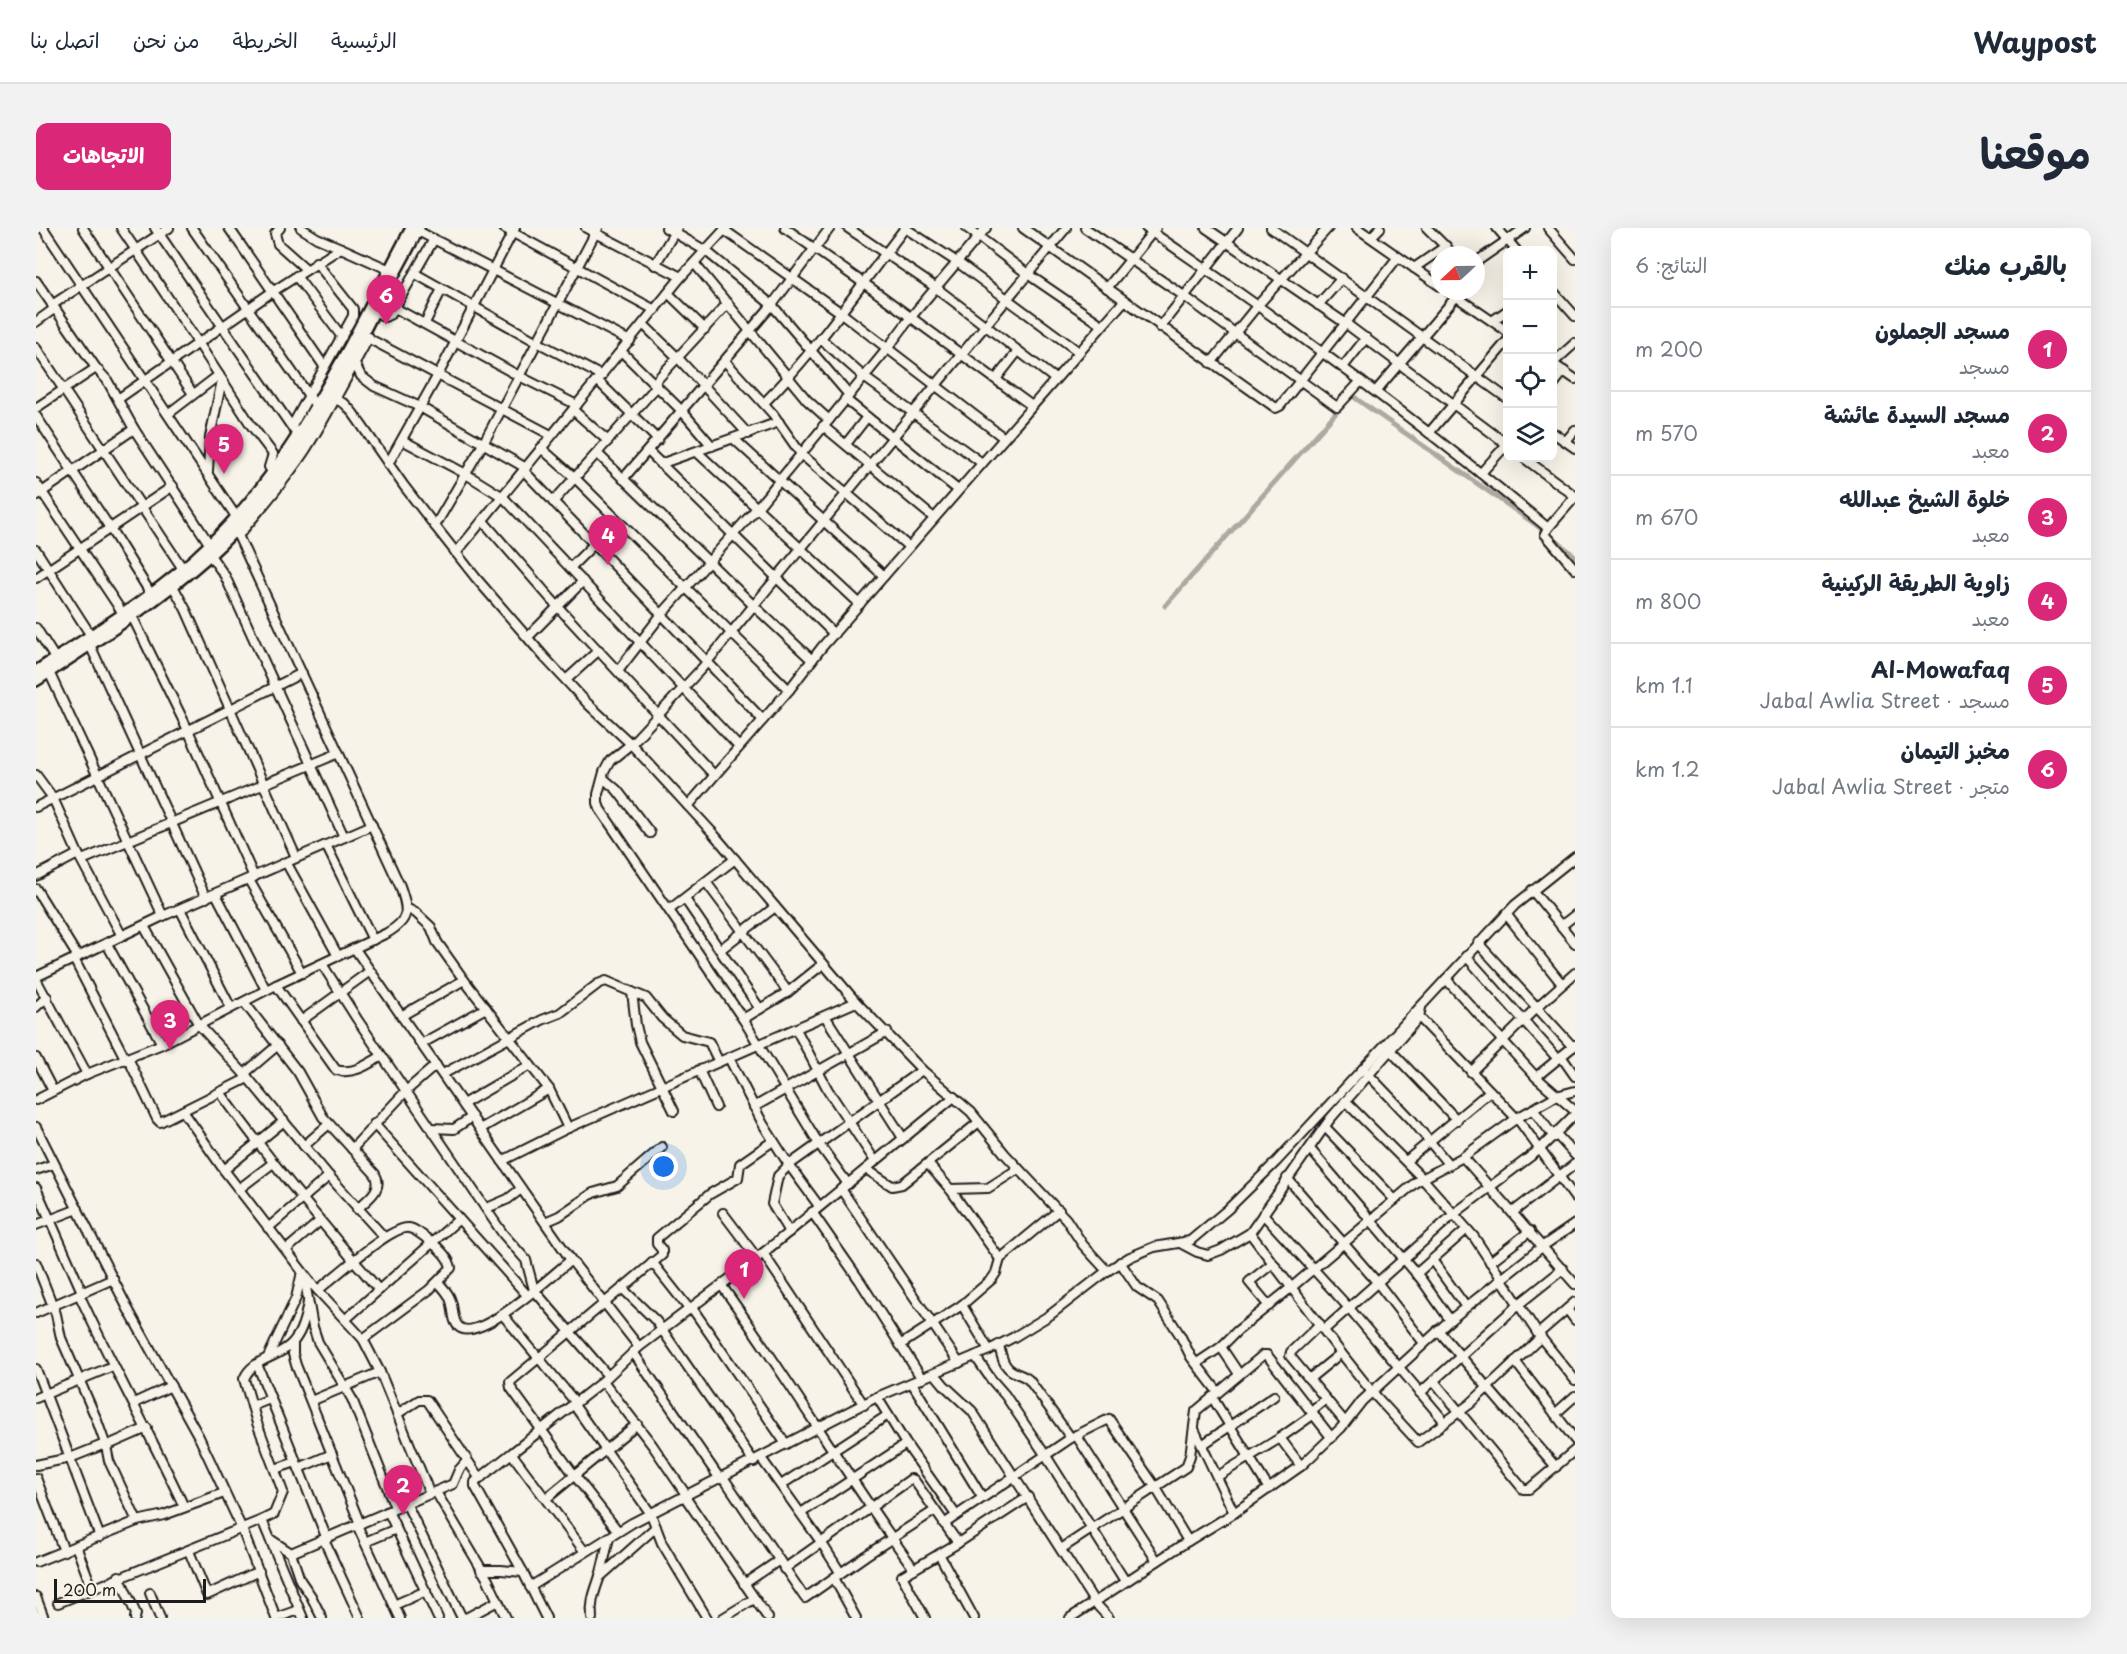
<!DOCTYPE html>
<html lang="ar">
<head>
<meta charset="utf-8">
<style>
  body { margin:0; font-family:"Playpen Sans","Playpen Sans Arabic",sans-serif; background:#f2f2f3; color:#1f2937; direction:rtl }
  .controls { position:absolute; right:18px; top:18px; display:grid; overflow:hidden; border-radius:12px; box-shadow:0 6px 24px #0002 }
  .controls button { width:54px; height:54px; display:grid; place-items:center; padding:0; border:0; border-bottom:2px solid #e0e1e3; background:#fff; color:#1f2937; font:30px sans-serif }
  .compass { position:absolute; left:1395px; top:18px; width:54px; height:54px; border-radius:50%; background:#fff; box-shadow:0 6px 24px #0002; rotate:248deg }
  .scale { position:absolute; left:18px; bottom:15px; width:152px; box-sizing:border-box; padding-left:6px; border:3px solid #1c1c1c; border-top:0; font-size:16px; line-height:21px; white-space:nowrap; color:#1c1c1c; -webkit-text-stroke:4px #f7f3e8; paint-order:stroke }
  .you { position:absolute; left:628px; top:939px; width:21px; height:21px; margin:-15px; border:4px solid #fff; border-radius:50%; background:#1a73e8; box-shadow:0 0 0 9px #1a73e833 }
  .badge { display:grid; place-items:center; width:39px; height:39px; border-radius:50%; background:#db2777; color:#fff; font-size:20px; font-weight:700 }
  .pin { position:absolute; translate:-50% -50px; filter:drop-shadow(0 2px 3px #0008) }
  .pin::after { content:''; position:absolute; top:32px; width:21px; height:18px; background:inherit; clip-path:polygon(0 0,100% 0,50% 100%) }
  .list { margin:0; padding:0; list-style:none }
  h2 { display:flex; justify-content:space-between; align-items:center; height:78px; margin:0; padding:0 24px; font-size:26px }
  h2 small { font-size:20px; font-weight:400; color:#747a83 }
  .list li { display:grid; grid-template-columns:39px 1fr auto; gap:18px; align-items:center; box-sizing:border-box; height:84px; padding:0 24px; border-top:2px solid #e0e1e3 }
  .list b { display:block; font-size:22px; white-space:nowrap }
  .list p { margin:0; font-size:20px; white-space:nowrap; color:#747a83 }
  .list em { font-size:20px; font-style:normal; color:#747a83 }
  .icon { flex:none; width:33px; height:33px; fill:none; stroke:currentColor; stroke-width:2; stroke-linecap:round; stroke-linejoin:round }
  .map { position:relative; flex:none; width:1539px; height:1390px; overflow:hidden; direction:ltr; border-radius:12px }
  header { display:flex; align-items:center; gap:36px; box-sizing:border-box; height:84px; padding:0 30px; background:#fff; border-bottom:2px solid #e0e1e3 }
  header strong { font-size:28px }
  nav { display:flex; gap:33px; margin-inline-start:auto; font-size:21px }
  .intro { display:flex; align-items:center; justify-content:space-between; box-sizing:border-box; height:144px; padding:0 36px }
  h1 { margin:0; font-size:42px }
  .button { padding:15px 27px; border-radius:12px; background:#db2777; color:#fff; font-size:21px; font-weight:700 }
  main { display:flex; gap:36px; padding:0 36px }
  aside { flex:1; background:#fff; border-radius:12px; box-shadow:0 6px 24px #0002 }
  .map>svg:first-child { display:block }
</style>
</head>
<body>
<header>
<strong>Waypost</strong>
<nav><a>الرئيسية</a><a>الخريطة</a><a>من نحن</a><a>اتصل بنا</a></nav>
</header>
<div class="intro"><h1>موقعنا</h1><a class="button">الاتجاهات</a></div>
<main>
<aside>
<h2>بالقرب منك<small>النتائج: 6</small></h2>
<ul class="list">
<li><span class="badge">1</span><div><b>مسجد الجملون</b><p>مسجد</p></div><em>200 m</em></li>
<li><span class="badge">2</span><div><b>مسجد السيدة عائشة</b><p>معبد</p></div><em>570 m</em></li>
<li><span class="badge">3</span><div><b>خلوة الشيخ عبدالله</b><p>معبد</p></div><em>670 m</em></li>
<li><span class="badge">4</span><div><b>زاوية الطريقة الركينية</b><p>معبد</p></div><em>800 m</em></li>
<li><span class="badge">5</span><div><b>Al-Mowafaq</b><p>مسجد · Jabal Awlia Street</p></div><em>1.1 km</em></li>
<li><span class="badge">6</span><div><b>مخبز التيمان</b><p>متجر · Jabal Awlia Street</p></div><em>1.2 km</em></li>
</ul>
</aside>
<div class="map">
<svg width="1539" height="1390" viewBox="0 0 1539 1390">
  <rect width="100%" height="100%" fill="#f7f3e8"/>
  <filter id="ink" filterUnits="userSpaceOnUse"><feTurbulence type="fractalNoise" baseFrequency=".0167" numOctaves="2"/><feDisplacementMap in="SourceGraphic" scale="12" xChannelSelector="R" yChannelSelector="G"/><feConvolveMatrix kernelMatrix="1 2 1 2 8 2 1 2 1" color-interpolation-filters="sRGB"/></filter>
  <g filter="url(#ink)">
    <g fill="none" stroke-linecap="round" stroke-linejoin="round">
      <!-- canal -->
      <g stroke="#aca9a2" stroke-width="5">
        <polyline points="1312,171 1316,167 1322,172 1499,296 1539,328"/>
        <polyline points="1129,378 1306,178"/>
      </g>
      <!-- minor casing -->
      <g stroke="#1c1c1c" stroke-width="12">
        <g id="minor">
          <polyline points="7,0 203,293"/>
          <polyline points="47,0 157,166"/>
          <polyline points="85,0 163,116 215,197 237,226 233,239 237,245"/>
          <polyline points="119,0 262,208"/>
          <polyline points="156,0 280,178"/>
          <polyline points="193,0 288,138"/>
          <polyline points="244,0 239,6 242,16 270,41"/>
          <polyline points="265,0 281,10 305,20"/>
          <polyline points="468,0 619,82"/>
          <polyline points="550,0 645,49"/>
          <polyline points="630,0 670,23 736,77 813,167"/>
          <polyline points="749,0 836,61 996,178"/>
          <polyline points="812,0 899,59 1019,151"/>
          <polyline points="869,0 921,34 1043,124"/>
          <polyline points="931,0 993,47 1066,97"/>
          <polyline points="987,0 1240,180 1244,178 1362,29"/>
          <polyline points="1049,0 1148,68 1301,179 1325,153"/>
          <path d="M1110,0C1248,94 1383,193 1512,300"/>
          <polyline points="1170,0 1309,95 1472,217"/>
          <polyline points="1235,0 1472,171"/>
          <polyline points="1321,0 1404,58"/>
          <polyline points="1391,0 1418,27"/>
          <polyline points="1461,0 1480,22"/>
          <polyline points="1512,0 1539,31"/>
          <polyline points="688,2 804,84 968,210"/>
          <polyline points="382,3 594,113"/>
          <polyline points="1335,9 1344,0"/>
          <polyline points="1440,34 1489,0"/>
          <polyline points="658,35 771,172 793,192"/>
          <polyline points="619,37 641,0"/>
          <polyline points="1378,40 1410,18"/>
          <polyline points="378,45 501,114 566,148"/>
          <polyline points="260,48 306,109"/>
          <polyline points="0,53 60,140 71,152 98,201 174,317"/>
          <polyline points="1071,60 1120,0"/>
          <polyline points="1516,62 1539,88"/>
          <polyline points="1412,63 1472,104"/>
          <polyline points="632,65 669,101"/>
          <polyline points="16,77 133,0"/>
          <polyline points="1282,77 1306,50"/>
          <polyline points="359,80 483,148 541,177"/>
          <polyline points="339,83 349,89 355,86 398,11"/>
          <polyline points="1456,93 1472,82"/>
          <polyline points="0,94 18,81"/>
          <polyline points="389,95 406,61"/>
          <polyline points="607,96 642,130 712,206"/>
          <polyline points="1124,99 1202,0"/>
          <polyline points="328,108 515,207"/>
          <polyline points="785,111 828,149 946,235"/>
          <polyline points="0,120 147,341"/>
          <polyline points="586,124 646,183 676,218"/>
          <polyline points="689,133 737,186 765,226 873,319"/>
          <polyline points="1175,135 1221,78 1292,0"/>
          <polyline points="1516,135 1539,151"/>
          <polyline points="1517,135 1539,115"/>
          <polyline points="319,136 325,148 338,158 384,179 490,240"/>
          <polyline points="1307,139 1330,110"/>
          <polyline points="960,151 982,123"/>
          <polyline points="561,152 622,212"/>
          <polyline points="618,155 692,75"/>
          <polyline points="1516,158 1528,143"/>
          <polyline points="1340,163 1420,69"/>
          <polyline points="293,168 309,176 317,185 368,258 399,298 440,350 510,431 552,476 595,516 675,603 820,774 886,842 935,884 969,926 1030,991 1047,1017 1071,1043 1094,1029 1118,1019 1154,1013 1192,981 1240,934 1479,677 1539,629"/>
          <polyline points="82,171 236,64 305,20 354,42"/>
          <polyline points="809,171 922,262"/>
          <path d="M728,175C781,122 823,59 869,0"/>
          <polyline points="0,180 60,140"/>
          <polyline points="537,182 572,213"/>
          <polyline points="132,186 183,147"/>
          <polyline points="0,188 74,300 115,366"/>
          <polyline points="256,198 317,88 317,81 280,34"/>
          <polyline points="787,198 898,290"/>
          <polyline points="1516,204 1539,220"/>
          <polyline points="1393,205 1472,112"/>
          <polyline points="698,211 848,348"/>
          <polyline points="366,212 430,246 467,269 703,519"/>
          <polyline points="1530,213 1539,202"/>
          <polyline points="810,216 831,189"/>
          <polyline points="505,220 539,250 753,462"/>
          <polyline points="612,223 798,406"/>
          <polyline points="661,224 824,376"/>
          <polyline points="562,226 717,377 776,432"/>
          <polyline points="1488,230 1539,268"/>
          <polyline points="352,236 402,147 479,0"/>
          <polyline points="624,236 743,194"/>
          <polyline points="172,243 174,209 186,152"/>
          <polyline points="488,243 727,492"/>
          <polyline points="1445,245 1472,215"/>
          <polyline points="587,251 736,77 794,0"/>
          <polyline points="0,255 86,384"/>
          <polyline points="0,268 98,201"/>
          <polyline points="1539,269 1512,300 1509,306 1539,341"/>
          <polyline points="517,274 621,158"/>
          <polyline points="447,293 522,379 678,547"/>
          <polyline points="399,298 447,216 562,0"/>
          <path d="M202,308C225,280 250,252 270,221C293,185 312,147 333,109"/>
          <polyline points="0,322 54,406"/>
          <polyline points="420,325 645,49 690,0"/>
          <polyline points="174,327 189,348 308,609"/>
          <polyline points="534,340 558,316"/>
          <polyline points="0,350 137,258"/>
          <polyline points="137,358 150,382 260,629"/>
          <polyline points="96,388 152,502 218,649"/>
          <polyline points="0,400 22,435"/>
          <polyline points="492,409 547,353"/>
          <polyline points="54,417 170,670"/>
          <polyline points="582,443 626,386 721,280 851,121 875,89 950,0"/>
          <polyline points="13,444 127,688"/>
          <polyline points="530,452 563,422"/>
          <polyline points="0,547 17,570 42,626 86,708"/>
          <polyline points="567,550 581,562 614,605"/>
          <polyline points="652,578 753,462 786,419 1088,73"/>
          <polyline points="0,579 266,445"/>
          <polyline points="290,617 337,712"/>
          <polyline points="46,632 303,525"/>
          <polyline points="250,634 302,728"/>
          <polyline points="0,648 42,626"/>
          <polyline points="213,652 266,745"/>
          <polyline points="670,654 752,764"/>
          <polyline points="0,661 42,729"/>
          <polyline points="1496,662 1539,715"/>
          <polyline points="180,666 230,762"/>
          <polyline points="649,671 724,781"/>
          <polyline points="370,680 380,685 395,699 401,714 428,752 513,861 532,900"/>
          <polyline points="144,681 195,780"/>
          <polyline points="633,682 699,631"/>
          <polyline points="1470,686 1526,756"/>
          <polyline points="108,698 163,797 212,850 293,948 348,1009"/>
          <polyline points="1525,698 1539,687"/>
          <polyline points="1442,715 1537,819"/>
          <polyline points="71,716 126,816"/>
          <polyline points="319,721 535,1032 603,1119"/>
          <polyline points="685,721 739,679"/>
          <polyline points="1430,728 1522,831"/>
          <polyline points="38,731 90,832"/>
          <polyline points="286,736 321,791 467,1006 490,1032 498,1062 572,1148"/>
          <polyline points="0,749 127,688 336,597"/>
          <polyline points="0,751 51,846"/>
          <polyline points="1410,751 1500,849 1539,883"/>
          <path d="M240,757L300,842C318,847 332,836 346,828"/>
          <polyline points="596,764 600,797 604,814 638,883"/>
          <path d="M208,774L262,844L287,889L339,946C348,961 332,971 321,981"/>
          <polyline points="0,779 11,769"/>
          <polyline points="365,788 428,752"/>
          <polyline points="789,788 867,910"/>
          <polyline points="1383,789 1484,894 1539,970"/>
          <polyline points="707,791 752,764 787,736"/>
          <polyline points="265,793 334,743"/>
          <polyline points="760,801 792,862 839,933"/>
          <polyline points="385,816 450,780"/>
          <polyline points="1354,822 1421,892"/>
          <polyline points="1525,828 1539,848"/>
          <polyline points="0,830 17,863"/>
          <polyline points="92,830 121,891 124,894 212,850"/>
          <polyline points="693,830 727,896 753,937 783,978"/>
          <polyline points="663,842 680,879"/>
          <polyline points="1330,844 1376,892 1413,937"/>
          <polyline points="1435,844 1501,779 1539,745"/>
          <polyline points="208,846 242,817"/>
          <polyline points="407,846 506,792 524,785 562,756 570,753 610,770 626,790 646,807 673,814 683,834"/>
          <polyline points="1500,849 1539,817"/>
          <path d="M184,864C234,933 288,998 343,1062"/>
          <path d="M0,872L51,846L126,816L240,757L351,705C375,691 372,682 364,658L199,301"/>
          <polyline points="1309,873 1386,950 1438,1009 1502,1106 1539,1152"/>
          <polyline points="427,876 494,837"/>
          <polyline points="718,879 851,804"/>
          <polyline points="1497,881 1518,909"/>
          <polyline points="147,883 188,942 276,1056 327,1111 344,1144 394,1266"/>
          <polyline points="338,896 491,1067"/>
          <polyline points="0,899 92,1081 163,1209 206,1301 240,1390"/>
          <polyline points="1289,899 1359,972"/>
          <polyline points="395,900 418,901 436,889"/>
          <polyline points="444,901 513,861"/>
          <polyline points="1520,906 1539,927"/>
          <polyline points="268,918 293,896"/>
          <polyline points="316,921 370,863 400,837"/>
          <polyline points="1274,921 1385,1051 1414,1092"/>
          <polyline points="1427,929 1539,1056"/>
          <polyline points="466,933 532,900 820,774"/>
          <polyline points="1370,933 1454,863"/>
          <polyline points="892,936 914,961 964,1031"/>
          <polyline points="830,941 856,958 866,956 943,894"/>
          <polyline points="0,942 18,936"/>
          <polyline points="188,942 248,893"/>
          <polyline points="1251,950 1341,1054 1388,1115"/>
          <polyline points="812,956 783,916 707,791 564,581 562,575 562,566 568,544 574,533 595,516 666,440 1030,0"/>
          <polyline points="0,960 46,1064"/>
          <polyline points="203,961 237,935"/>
          <polyline points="805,961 923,1135"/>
          <polyline points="914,961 952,960 982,941"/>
          <polyline points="451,980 472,971 485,961"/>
          <polyline points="776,984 824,1053 886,1151"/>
          <polyline points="1477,984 1539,936"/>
          <polyline points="687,985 721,1030"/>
          <polyline points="1227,986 1313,1080 1409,1194"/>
          <polyline points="509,994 523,988 557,965 581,958 626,919"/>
          <polyline points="0,997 42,981"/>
          <polyline points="232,1000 293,948"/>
          <polyline points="753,1004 736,976 742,948 753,937 886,842"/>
          <polyline points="1214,1005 1305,1125 1336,1164 1382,1214 1434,1176 1505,1109"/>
          <polyline points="1144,1015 1161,1024 1172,1027 1185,1022 1214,1005 1294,891 1383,789 1385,780"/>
          <polyline points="250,1022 284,993"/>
          <polyline points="727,1025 828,1177"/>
          <polyline points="1396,1032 1430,1079"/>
          <polyline points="616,1034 654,1082"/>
          <polyline points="1084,1034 1101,1059 1122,1073 1144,1107 1155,1129 1182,1164"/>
          <polyline points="1454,1034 1494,1003"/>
          <polyline points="0,1035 20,1086 25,1110 60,1190 70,1218 73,1233 101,1293"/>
          <polyline points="1380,1046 1431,1001"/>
          <polyline points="268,1048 277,1099 282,1114 316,1171 359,1279"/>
          <path d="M402,1054C407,1060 413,1065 415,1073C418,1081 416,1093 423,1099C443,1116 518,1045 535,1032"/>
          <path d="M686,1058C753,1151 811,1249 878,1341"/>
          <polyline points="587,1061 620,1093 718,1234"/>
          <path d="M282,1062C298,1050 355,997 373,1000C380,1001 390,1010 396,1015C403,1020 414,1031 415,1040L393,1062L327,1111"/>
          <path d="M43,1066C76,1138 115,1207 148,1279"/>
          <polyline points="926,1077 953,1122"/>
          <polyline points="1233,1078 1213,1054 1237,1035"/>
          <polyline points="656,1080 750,1216"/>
          <polyline points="1531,1081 1539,1092"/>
          <polyline points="0,1085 77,1051"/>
          <polyline points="467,1087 540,1175"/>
          <polyline points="310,1091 423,991"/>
          <polyline points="1284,1096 1255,1124 1254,1128 1309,1194"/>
          <polyline points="1288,1102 1418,986 1503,922 1539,886"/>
          <polyline points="1402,1102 1520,1239"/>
          <polyline points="1502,1106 1539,1074"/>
          <polyline points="257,1115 257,1126 260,1137 324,1296"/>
          <polyline points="864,1117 926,1077 956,1051 960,1045 964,1031 1023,982"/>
          <path d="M963,1117C965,1126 967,1138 976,1143C982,1147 988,1147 993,1152L1035,1210"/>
          <polyline points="1185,1119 1203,1146"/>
          <polyline points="597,1124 684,1251"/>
          <polyline points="939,1128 955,1151 969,1167 1010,1228 1089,1353"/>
          <polyline points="232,1129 260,1070 266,1044"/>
          <polyline points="1479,1133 1539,1212"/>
          <polyline points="1161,1135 1185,1119 1201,1103 1256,1059 1380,954 1427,929 1481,890 1520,868 1539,863"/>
          <polyline points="221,1136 291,1311"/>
          <polyline points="0,1141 64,1309"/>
          <polyline points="899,1146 909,1158 936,1183 1059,1375 1073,1390"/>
          <polyline points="1273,1151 1305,1125"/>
          <polyline points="567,1153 617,1218 651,1268"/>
          <polyline points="1398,1153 1487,1261 1493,1261 1539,1222"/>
          <polyline points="876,1155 946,1269"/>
          <polyline points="1384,1165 1483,1076 1527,1041"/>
          <polyline points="841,1169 870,1216 920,1287"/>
          <polyline points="1176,1169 1233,1261"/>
          <polyline points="0,1170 77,1138"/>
          <polyline points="275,1173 344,1144"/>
          <polyline points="98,1175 135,1158"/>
          <polyline points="538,1177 615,1286 626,1315 671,1390"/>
          <polyline points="216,1178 234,1171"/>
          <polyline points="1275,1183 1290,1171"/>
          <polyline points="361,1186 383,1172 391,1172 444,1251"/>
          <polyline points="1519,1186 1539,1168"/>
          <polyline points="1158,1201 1198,1285"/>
          <polyline points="1040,1207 1121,1333"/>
          <polyline points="1244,1210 1265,1238"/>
          <polyline points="1166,1217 1238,1168"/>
          <polyline points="70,1218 111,1200"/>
          <polyline points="476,1226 549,1324"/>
          <polyline points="725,1230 785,1314 804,1344"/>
          <polyline points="0,1237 34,1230 69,1216"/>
          <polyline points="263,1240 296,1226"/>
          <polyline points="239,1241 260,1234"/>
          <polyline points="1182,1248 1244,1210 1278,1186"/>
          <polyline points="687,1249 769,1370 829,1328 898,1283"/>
          <polyline points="0,1250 28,1323"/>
          <polyline points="745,1257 852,1187"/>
          <polyline points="400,1264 452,1352 470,1390"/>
          <polyline points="649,1269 732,1390"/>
          <polyline points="511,1270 601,1196"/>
          <polyline points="370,1275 425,1388 429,1390"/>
          <polyline points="352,1283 402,1390"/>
          <polyline points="765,1285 870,1216"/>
          <path d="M226,1292L238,1286L247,1264L221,1195L208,1151C216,1130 244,1130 257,1114C266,1104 270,1087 272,1074"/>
          <polyline points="908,1296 1035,1210 1073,1191 1120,1260 1152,1313"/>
          <polyline points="321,1297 364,1390"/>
          <polyline points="582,1303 539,1248 475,1160 474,1154 626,1027 626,1022 621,1016 621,1010 674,966 702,950 704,936 737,913"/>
          <polyline points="234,1311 255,1325 264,1352 275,1368 286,1390"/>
          <polyline points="288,1312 324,1390"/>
          <polyline points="329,1314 360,1301"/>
          <polyline points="40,1318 56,1360"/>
          <polyline points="1025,1321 1150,1239 1154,1228 1160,1183 1227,1127 1231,1127 1295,1209"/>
          <polyline points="153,1323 171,1367 223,1343"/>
          <polyline points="255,1325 417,1256 423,1242 431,1233"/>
          <polyline points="903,1326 938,1390"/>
          <polyline points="0,1334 101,1293 128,1287 188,1265"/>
          <polyline points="748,1341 875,1251 878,1252 922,1315"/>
          <polyline points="445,1342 465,1342 487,1344"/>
          <polyline points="83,1348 100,1386 99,1390"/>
          <polyline points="565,1348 620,1299"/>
          <polyline points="798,1350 820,1390"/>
          <polyline points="708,1356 742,1333"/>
          <polyline points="494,1359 596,1295 841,1169 953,1122 978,1109 1014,1087 1071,1043"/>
          <polyline points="114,1365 124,1390"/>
          <polyline points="0,1369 8,1390"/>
          <polyline points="22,1375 226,1292 267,1390"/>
          <polyline points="358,1377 390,1363"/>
          <polyline points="240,1390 263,1382"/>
          <polyline points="430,1390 462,1373"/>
          <polyline points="510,1390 487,1344 439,1258 439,1254 567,1153 603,1119 721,1030 918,869"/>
          <path d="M556,1390C554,1374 559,1363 564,1348C568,1335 570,1322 573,1310"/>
          <polyline points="687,1390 718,1371"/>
          <polyline points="889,1390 866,1348 922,1315 992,1269"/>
          <polyline points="1034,1390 1152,1313 1198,1285 1265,1238 1305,1200 1326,1173 1414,1092 1507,1018 1539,996"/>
        </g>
      </g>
      <!-- major casing -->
      <g stroke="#1c1c1c" stroke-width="14">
        <g id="major">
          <path d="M0,443C59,404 122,367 173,317C234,259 274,190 314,117C334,78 355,39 375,0"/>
          <path d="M0,453C59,414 120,375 173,328C245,262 295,170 338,84C353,56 369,28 383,0"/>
        </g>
      </g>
      <!-- minor -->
      <use href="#minor" stroke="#f7f3e8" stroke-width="8"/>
      <!-- major -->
      <use href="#major" stroke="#f7f3e8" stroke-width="9"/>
    </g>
  </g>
</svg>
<div class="controls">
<button>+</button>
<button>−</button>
<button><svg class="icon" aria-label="locate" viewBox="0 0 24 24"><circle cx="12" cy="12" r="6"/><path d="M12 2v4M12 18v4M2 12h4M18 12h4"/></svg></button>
<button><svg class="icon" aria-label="layers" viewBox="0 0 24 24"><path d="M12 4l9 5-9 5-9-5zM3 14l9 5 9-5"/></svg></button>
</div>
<svg class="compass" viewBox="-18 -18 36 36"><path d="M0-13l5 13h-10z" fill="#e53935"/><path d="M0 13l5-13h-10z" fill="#747a83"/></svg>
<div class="scale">200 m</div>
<div class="you"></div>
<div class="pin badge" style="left:708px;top:1071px">1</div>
<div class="pin badge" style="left:367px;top:1287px">2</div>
<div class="pin badge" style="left:134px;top:822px">3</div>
<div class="pin badge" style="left:572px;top:337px">4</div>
<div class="pin badge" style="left:188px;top:246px">5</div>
<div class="pin badge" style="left:350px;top:97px">6</div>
</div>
</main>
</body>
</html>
